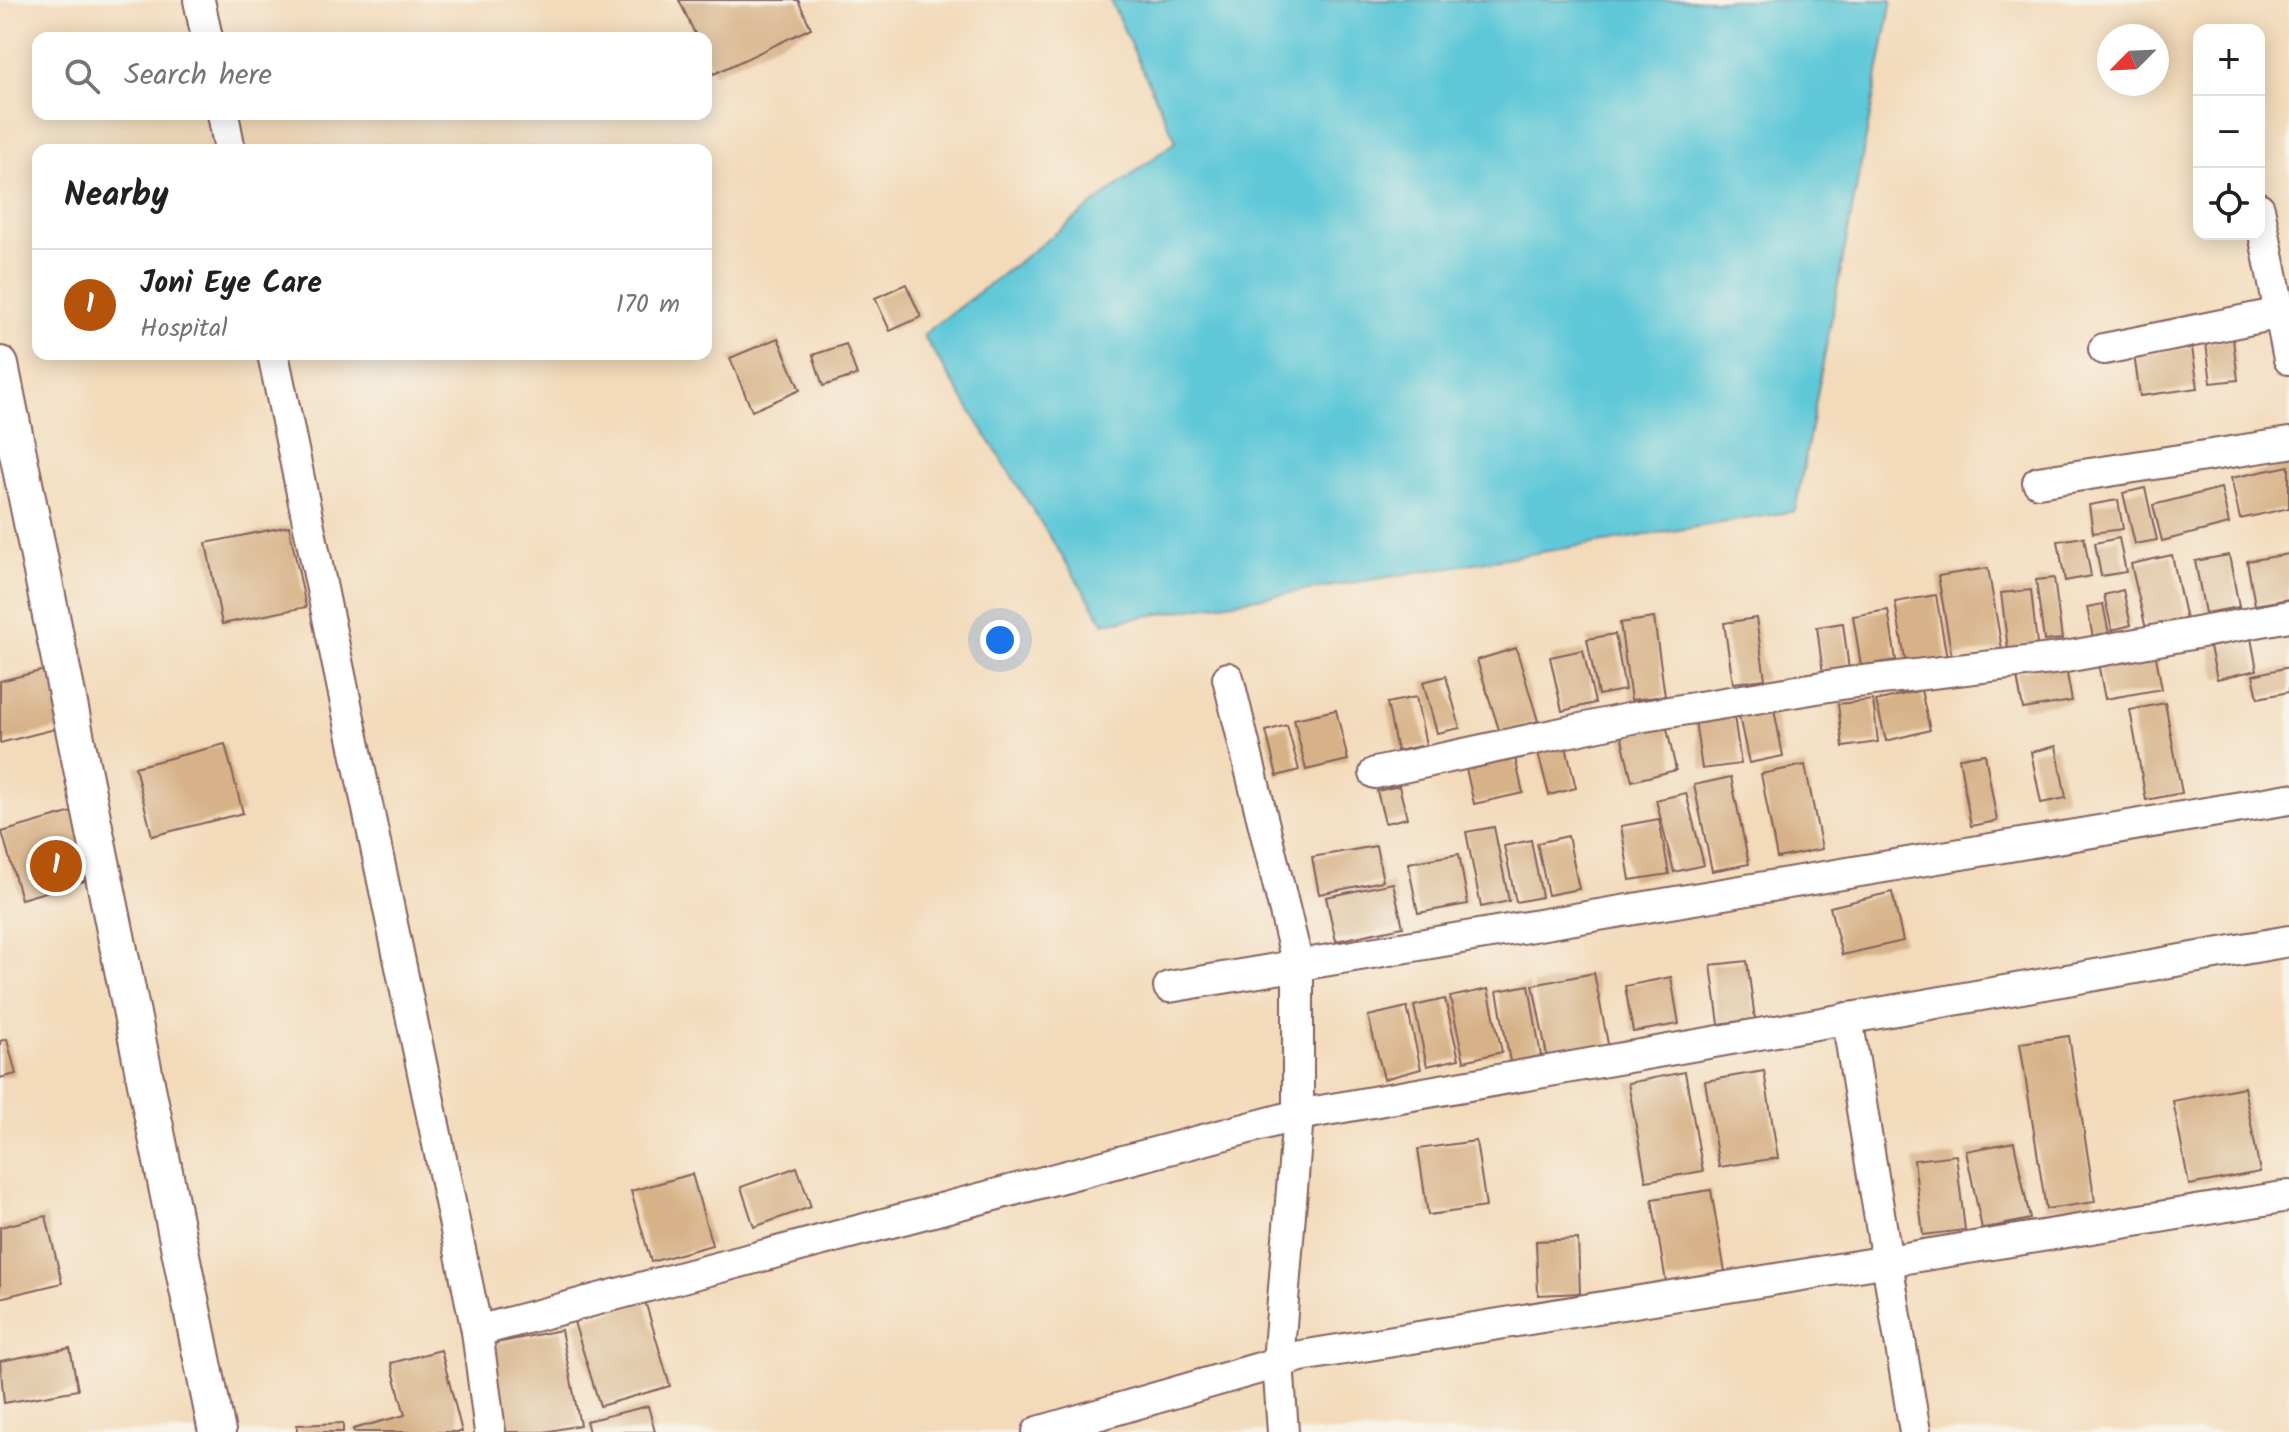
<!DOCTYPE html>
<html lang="en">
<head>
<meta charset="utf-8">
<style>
  body { margin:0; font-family:Kalam,sans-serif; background:#f2f2f2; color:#202124 }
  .controls { position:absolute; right:24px; top:24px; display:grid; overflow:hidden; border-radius:16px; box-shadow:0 4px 20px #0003 }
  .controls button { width:72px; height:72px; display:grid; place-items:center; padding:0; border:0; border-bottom:2px solid #e0e0e0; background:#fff; color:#202124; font:40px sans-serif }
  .compass { position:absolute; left:2097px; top:24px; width:72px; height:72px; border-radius:50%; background:#fff; box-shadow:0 4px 20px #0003; rotate:246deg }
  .you { position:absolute; left:1000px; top:640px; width:28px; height:28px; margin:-20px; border:6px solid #fff; border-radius:50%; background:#1a73e8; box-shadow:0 0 0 12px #1a73e833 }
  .badge { display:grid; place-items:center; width:52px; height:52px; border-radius:50%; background:#b45309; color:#fff; font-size:26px; font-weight:700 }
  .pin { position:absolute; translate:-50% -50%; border:4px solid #fff; box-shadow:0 2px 8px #0006 }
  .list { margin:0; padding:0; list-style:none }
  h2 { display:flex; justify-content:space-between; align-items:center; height:104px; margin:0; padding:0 32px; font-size:34px }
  h2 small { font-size:26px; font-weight:400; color:#757577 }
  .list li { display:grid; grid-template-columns:52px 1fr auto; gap:24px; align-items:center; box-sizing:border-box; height:112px; padding:0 32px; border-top:2px solid #e0e0e0 }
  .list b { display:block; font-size:30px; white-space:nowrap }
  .list p { margin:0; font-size:26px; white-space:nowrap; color:#757577 }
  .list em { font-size:26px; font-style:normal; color:#757577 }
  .icon { flex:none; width:44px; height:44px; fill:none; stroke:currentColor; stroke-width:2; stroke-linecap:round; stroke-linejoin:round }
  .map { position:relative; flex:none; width:2289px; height:1432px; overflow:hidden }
  .search { position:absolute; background:#fff; box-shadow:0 4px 20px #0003; left:32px; top:32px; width:680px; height:88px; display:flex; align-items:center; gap:20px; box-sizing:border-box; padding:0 28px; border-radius:16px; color:#757577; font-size:30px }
  .panel { position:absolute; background:#fff; box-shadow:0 4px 20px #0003; left:32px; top:144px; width:680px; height:216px; border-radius:16px }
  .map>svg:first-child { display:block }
</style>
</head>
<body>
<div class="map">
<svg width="2289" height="1432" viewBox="0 0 2289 1432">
  <rect width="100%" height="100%" fill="#f7f3e8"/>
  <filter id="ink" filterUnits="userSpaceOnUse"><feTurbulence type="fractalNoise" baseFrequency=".0125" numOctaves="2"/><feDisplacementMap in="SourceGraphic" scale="16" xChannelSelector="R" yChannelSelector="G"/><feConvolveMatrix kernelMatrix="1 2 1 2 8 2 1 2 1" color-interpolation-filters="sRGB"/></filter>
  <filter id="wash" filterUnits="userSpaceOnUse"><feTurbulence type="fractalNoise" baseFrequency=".006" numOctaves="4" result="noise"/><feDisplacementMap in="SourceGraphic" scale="32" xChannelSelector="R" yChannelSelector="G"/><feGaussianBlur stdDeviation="1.8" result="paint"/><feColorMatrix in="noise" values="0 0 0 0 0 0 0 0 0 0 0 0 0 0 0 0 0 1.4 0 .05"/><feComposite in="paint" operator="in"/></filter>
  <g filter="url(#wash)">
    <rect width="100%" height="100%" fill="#f3daba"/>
    <!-- water -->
    <polygon fill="#5ec8d8" stroke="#547482" stroke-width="2" points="1110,0 1892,0 1795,511 1104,623 923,335 1176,141"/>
    <g id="blocks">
      <!-- building -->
      <g fill="#d7b288">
        <polygon points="679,0 798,0 811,28 714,74 706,57 706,38 697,38"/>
        <polygon points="906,284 921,317 890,331 875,298"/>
        <polygon points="778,338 800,390 752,411 730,358"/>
        <polygon points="2233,339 2238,380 2211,383 2206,343"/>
        <polygon points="846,344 857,375 823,386 813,355"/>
        <polygon points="2192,348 2198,388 2140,396 2134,355"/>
        <polygon points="2289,466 2289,508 2240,519 2231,478"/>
        <polygon points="2145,488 2157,540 2135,544 2123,493"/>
        <polygon points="2221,488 2229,524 2162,541 2153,505"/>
        <polygon points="2118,500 2123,529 2093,533 2089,505"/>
        <polygon points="289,526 306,607 222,624 206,543"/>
        <polygon points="2084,537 2091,576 2065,581 2058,541"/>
        <polygon points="2119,538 2126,572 2101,576 2095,543"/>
        <polygon points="2289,554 2289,599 2255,605 2247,561"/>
        <polygon points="2172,555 2186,620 2146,629 2131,564"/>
        <polygon points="2229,555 2239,607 2205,613 2195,561"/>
        <polygon points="1988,568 2002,649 1952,657 1938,576"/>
        <polygon points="2054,578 2062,639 2044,641 2036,580"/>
        <polygon points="2031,590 2037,645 2008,649 2001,593"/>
        <polygon points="2123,590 2131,625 2112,630 2104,595"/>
        <polygon points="1936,595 1947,659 1906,665 1895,602"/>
        <polygon points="2103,604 2109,634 2093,638 2087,607"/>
        <polygon points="1888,610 1896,660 1861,666 1853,616"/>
        <polygon points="1654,618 1665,696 1631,700 1620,623"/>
        <polygon points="1756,618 1765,679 1733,683 1724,623"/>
        <polygon points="1843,623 1849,670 1823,674 1817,627"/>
        <polygon points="1615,634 1625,690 1598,695 1587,639"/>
        <polygon points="2251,638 2257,670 2217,679 2210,647"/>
        <polygon points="1516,648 1538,721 1500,733 1477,660"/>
        <polygon points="1583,650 1595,703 1562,711 1550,657"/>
        <polygon points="2155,651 2162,689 2105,699 2098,663"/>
        <polygon points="2065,663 2072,701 2023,709 2016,672"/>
        <polygon points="2289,667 2289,692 2258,698 2253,675"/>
        <polygon points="53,668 67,726 0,743 0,681"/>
        <polygon points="1446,676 1460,728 1437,733 1423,682"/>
        <polygon points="1921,690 1930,730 1886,741 1876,701"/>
        <polygon points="1416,697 1426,745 1397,751 1387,703"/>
        <polygon points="1873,700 1878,742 1843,747 1838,704"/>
        <polygon points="2165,703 2182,793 2146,800 2130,710"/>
        <polygon points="1733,709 1741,764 1702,769 1694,714"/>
        <polygon points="1774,709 1783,756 1749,763 1739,716"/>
        <polygon points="1336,710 1348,760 1306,770 1294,719"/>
        <polygon points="1666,724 1676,770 1632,781 1621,735"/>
        <polygon points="1287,725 1299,770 1277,776 1266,731"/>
        <polygon points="1565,742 1576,788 1549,795 1537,749"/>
        <polygon points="225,744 243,813 152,836 135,767"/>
        <polygon points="2056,746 2066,798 2041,803 2031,752"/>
        <polygon points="1514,753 1523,793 1474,804 1465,764"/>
        <polygon points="1985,754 1997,821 1971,826 1959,758"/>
        <polygon points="1805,765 1822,849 1777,858 1761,774"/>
        <polygon points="1731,777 1749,864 1712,871 1694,785"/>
        <polygon points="1399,786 1407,818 1385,823 1377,791"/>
        <polygon points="1686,793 1704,865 1674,872 1656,800"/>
        <polygon points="97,805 116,872 21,899 2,832"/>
        <polygon points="1659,819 1669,874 1630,880 1621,826"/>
        <polygon points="1494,827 1509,901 1481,907 1466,832"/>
        <polygon points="1568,836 1579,889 1548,895 1537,843"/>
        <polygon points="1531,840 1542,897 1516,902 1504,846"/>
        <polygon points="1376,846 1383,881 1319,894 1312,857"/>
        <polygon points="1459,854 1468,904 1418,913 1408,863"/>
        <polygon points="1393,883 1403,927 1336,941 1326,897"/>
        <polygon points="1892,892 1903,941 1842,955 1830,907"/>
        <polygon points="1747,961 1755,1019 1719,1024 1711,965"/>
        <polygon points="1594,973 1609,1049 1548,1061 1533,985"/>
        <polygon points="1671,977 1679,1024 1633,1032 1625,986"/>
        <polygon points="1529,985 1541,1056 1510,1062 1497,991"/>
        <polygon points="1488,989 1502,1052 1464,1061 1450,997"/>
        <polygon points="1445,999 1459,1059 1427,1066 1414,1006"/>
        <polygon points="1407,1007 1421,1069 1384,1079 1368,1016"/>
        <polygon points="2069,1036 2095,1202 2046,1209 2020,1043"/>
        <polygon points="7,1039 16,1074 0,1078 0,1041"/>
        <polygon points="1764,1071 1778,1158 1719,1167 1705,1081"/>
        <polygon points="1685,1072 1703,1171 1646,1181 1628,1083"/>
        <polygon points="2244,1087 2260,1172 2189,1185 2173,1101"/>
        <polygon points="1476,1141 1486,1207 1428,1215 1418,1149"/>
        <polygon points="2014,1142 2030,1219 1982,1229 1966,1151"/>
        <polygon points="1956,1155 1965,1230 1923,1235 1914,1160"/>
        <polygon points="797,1167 811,1207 754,1227 741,1187"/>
        <polygon points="692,1174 712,1245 651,1262 631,1191"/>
        <polygon points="1711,1190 1725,1272 1666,1282 1652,1199"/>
        <polygon points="46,1216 62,1283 0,1298 0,1227"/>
        <polygon points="1578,1239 1580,1293 1538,1295 1536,1241"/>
        <polygon points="645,1301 670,1386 600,1406 574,1322"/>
        <polygon points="561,1330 580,1425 545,1432 503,1432 486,1345"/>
        <polygon points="70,1348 78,1390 4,1403 0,1361"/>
        <polygon points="441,1350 462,1432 354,1432 353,1429 405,1415 391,1363"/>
        <polygon points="648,1406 655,1432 589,1432 586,1421"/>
        <polygon points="343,1423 343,1432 297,1432 297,1425"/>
      </g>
    </g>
  </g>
  <g filter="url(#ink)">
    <use href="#blocks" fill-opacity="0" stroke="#85605d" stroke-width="2"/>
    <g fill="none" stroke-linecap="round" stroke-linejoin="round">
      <!-- minor casing -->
      <g stroke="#85605d" stroke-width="34">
        <g id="minor">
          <polyline points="199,0 207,38"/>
          <polyline points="223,114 230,150"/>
          <polyline points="2259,208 2289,359"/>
          <polyline points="2104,349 2281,313"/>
          <polyline points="273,354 477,1331 490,1432"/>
          <polyline points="2038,482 2289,443"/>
          <polyline points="1228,678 1298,965 1298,1115 1278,1362 1283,1432"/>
          <polyline points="1375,773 1632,718 1847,683 2060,658 2289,616"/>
          <polyline points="1169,987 2289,799"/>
          <polyline points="1847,1018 1915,1432"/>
          <polyline points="477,1331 1298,1115 2289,941"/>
          <polyline points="1038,1432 1301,1356 2289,1196"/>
        </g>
      </g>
      <!-- tertiary casing -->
      <g stroke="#85605d" stroke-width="40">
        <polyline id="tertiary" points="0,365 217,1432"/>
      </g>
      <!-- minor -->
      <use href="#minor" stroke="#fff" stroke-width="30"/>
      <!-- tertiary -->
      <use href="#tertiary" stroke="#fff" stroke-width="36"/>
    </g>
  </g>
</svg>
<div class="controls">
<button>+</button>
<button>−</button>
<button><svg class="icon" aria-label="locate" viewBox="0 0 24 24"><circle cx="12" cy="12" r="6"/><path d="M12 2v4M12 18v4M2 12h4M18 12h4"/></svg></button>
</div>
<svg class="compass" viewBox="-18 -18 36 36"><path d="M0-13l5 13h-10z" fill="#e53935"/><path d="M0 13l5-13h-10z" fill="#757577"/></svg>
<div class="you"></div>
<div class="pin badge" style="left:56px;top:866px">1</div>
<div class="search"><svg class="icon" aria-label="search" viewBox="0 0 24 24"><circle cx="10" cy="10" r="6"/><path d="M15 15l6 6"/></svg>Search here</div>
<section class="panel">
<h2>Nearby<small></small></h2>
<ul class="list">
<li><span class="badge">1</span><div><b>Joni Eye Care</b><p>Hospital</p></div><em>170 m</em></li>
</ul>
</section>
</div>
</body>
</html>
